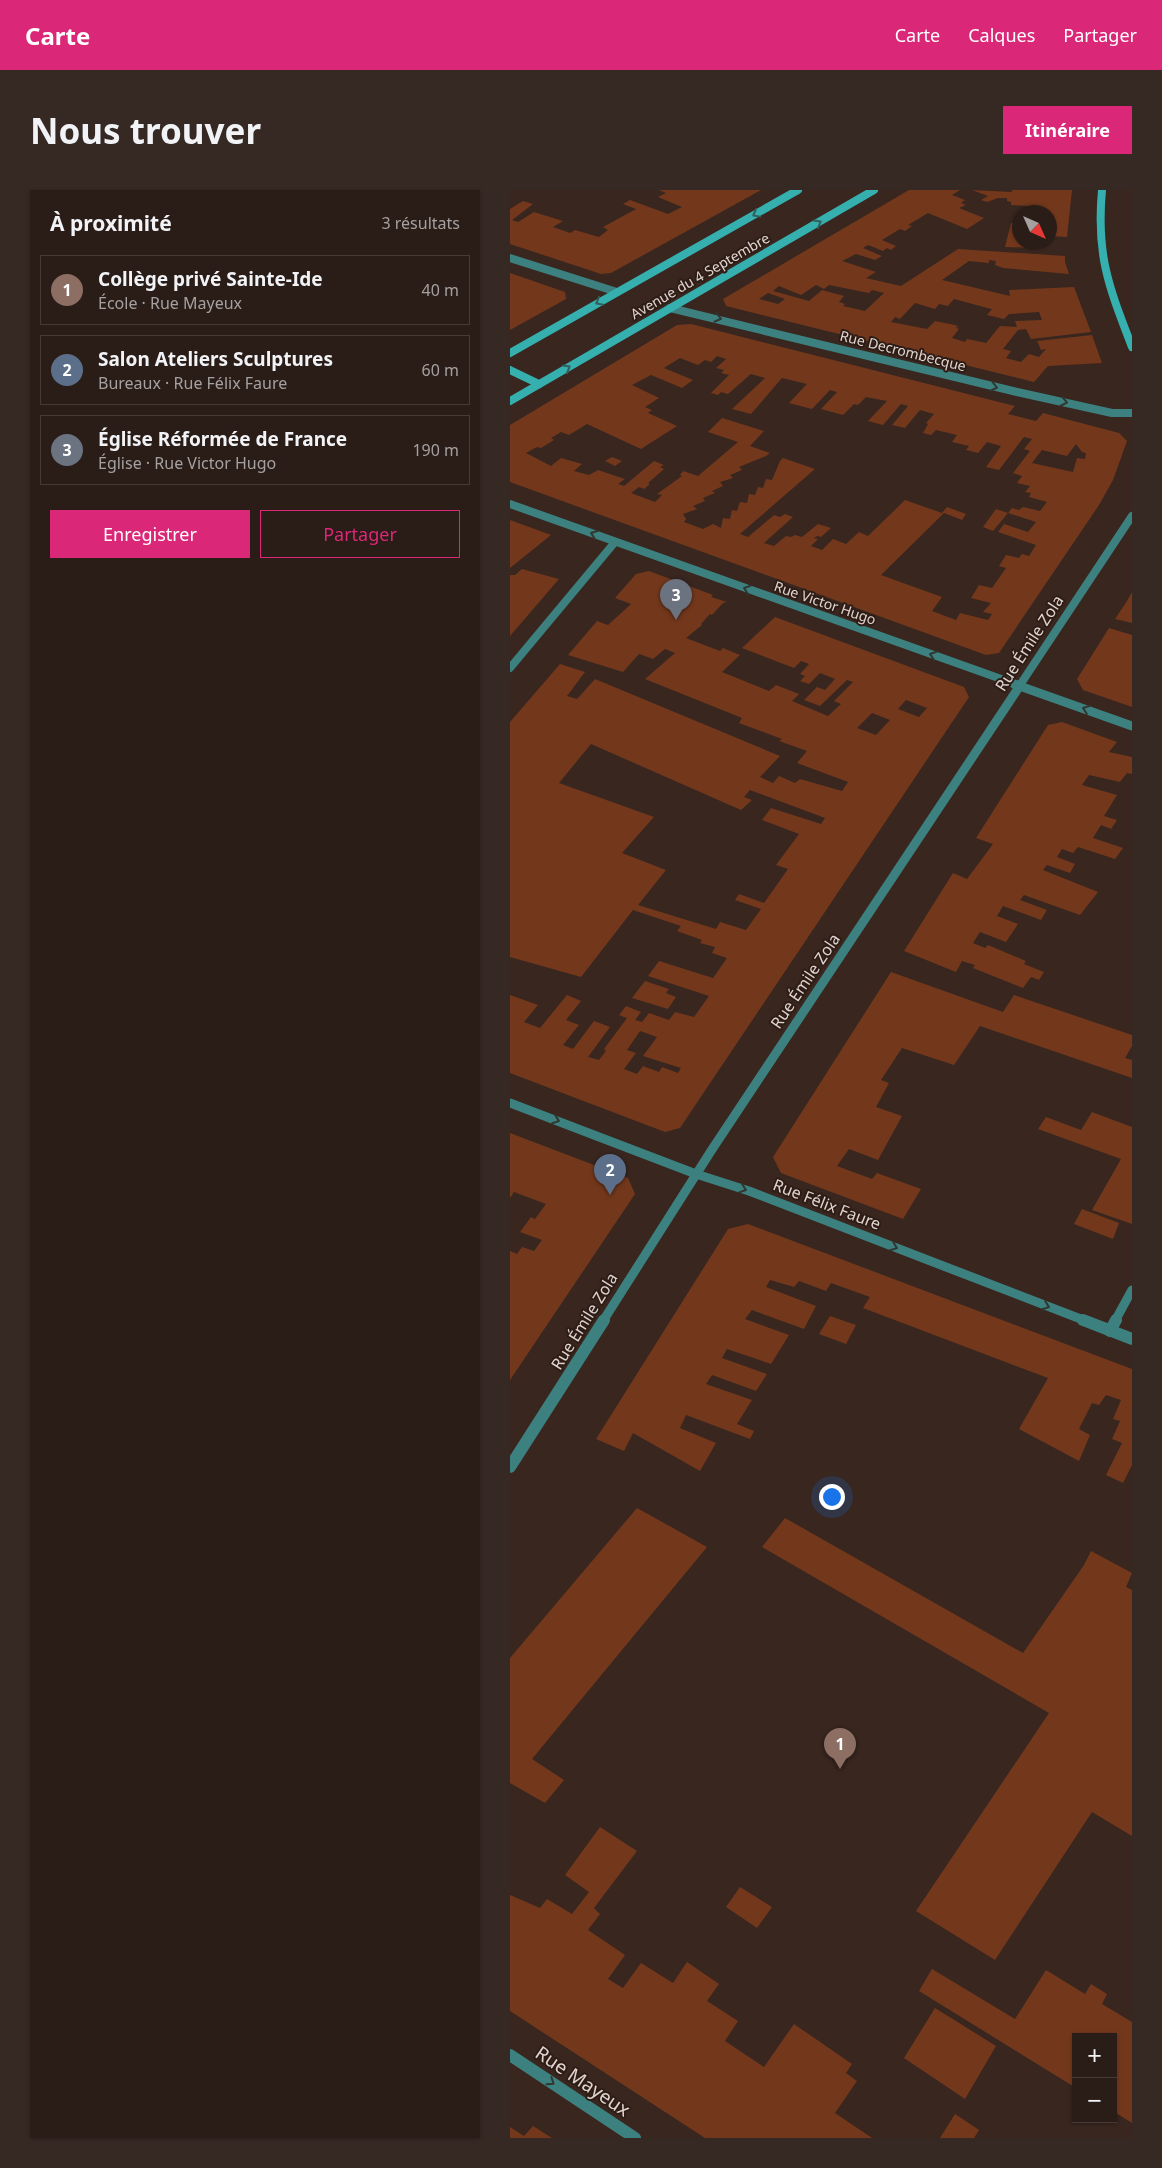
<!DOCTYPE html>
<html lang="fr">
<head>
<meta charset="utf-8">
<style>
  body { margin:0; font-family:"Noto Sans",sans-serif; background:#362924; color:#f1f3f6 }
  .controls { position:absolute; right:15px; bottom:15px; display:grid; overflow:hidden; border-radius:0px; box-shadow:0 1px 4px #0004 }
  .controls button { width:45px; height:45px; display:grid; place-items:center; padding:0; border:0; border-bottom:1px solid #463a36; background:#2a1c17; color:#f1f3f6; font:25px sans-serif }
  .compass { position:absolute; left:502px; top:15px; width:45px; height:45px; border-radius:50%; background:#2a1c17; box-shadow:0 1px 4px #0004; rotate:135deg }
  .you { position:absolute; left:321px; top:1306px; width:18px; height:18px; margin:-12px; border:4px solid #fff; border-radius:50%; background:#1a73e8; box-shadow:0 0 0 8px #1a73e833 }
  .badge { display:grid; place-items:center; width:32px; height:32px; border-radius:50%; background:#db2777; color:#fff; font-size:16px; font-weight:700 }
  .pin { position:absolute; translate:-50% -41px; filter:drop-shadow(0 1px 2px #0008) }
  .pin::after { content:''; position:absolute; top:26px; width:18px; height:15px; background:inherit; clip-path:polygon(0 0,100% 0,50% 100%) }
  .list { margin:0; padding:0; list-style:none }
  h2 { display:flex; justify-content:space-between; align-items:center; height:65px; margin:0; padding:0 20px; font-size:21px }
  h2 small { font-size:16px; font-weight:400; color:#a5a1a1 }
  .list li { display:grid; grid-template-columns:32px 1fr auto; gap:15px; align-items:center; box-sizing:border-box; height:70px; margin:0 10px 10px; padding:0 10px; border:1px solid #463a36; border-radius:0px }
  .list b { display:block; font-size:19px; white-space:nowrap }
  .list p { margin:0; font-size:16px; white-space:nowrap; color:#a5a1a1 }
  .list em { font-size:16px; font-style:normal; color:#a5a1a1 }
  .actions { display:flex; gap:10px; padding:15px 20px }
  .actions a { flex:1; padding:11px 0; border:1px solid #db2777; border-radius:0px; text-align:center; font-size:18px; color:#db2777 }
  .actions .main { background:#db2777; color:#fff }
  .map { position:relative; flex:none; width:622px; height:1948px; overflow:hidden; border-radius:0px }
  header { display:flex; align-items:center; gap:30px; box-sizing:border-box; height:70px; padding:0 25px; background:#db2777; color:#fff }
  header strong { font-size:24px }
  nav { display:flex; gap:28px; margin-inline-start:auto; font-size:18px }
  .intro { display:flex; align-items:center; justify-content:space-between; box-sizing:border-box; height:120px; padding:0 30px }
  h1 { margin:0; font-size:35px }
  .button { padding:12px 22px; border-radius:0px; background:#db2777; color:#fff; font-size:18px; font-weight:700 }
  main { display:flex; gap:30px; padding:0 30px }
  aside { flex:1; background:#2a1c17; border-radius:0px; box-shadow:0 1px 4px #0004 }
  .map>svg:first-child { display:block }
</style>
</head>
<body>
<header>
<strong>Carte</strong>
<nav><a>Carte</a><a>Calques</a><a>Partager</a></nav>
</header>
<div class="intro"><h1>Nous trouver</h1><a class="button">Itinéraire</a></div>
<main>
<aside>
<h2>À proximité<small>3 résultats</small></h2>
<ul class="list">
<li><span class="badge" style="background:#8d6e63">1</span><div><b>Collège privé Sainte-Ide</b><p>École · Rue Mayeux</p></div><em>40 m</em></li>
<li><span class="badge" style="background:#5c6f8a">2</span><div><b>Salon Ateliers Sculptures</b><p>Bureaux · Rue Félix Faure</p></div><em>60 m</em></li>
<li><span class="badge" style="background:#6b7280">3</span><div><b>Église Réformée de France</b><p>Église · Rue Victor Hugo</p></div><em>190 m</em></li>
</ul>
<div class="actions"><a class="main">Enregistrer</a><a>Partager</a></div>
</aside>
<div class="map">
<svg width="622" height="1948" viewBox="0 0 622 1948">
  <rect width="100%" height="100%" fill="#38261f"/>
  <!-- building -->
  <g fill="#73381c" fill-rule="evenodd">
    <polygon points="149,0 251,0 101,83 91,84 0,54 0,19 13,11 23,14 2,30 8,32 24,22 53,31 43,37 60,43 65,40 89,47 98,40 93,37 126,19 113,14 120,10 158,24 172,17 148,7 156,3"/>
    <path d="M399,0H450L442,5L455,10L451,13L456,15L449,18L474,28L457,39L418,23L398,35L402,36L395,41L390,39L372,50L386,56L381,60L377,58L373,61L358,55L353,58L372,66L365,70L346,64L332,71L366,82L356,88L391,96L448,59L555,66V72L559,84L493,78L485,75L486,71L479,70V73L459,71L432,90L500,106L499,100L564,97L581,142L521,149L516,139L508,140L493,159L501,161L496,168L511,172L519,164L529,167L536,159L531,160L527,151L582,145L592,173L538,176L524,192L216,116L213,109ZM306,95L314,99L319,95L359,103L362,100L374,103L355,121L333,116L335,114L329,112L334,106L312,100L299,111L263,101L269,96L291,105ZM258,103L275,109L268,114L249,109ZM444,109L481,119H482L477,125L494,129L499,124L529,122L532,130L505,131L507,137L490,136L476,153L457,149L455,152L442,148L449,139L446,138L448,136L440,134L425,131L417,139L381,132L385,127L390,129L405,113L425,119L429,114L438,116Z"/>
    <polygon points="462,0 502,2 502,0 562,0 557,47 540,46 540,22 518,22 518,16 501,15 501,12 497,11 497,8 488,8 477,12 471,10 478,6"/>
    <polygon points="501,33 509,33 509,52 527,52 526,58 495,57"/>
    <polygon points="0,83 55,102 56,109 0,140"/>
    <path d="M181,134L505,216L498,224L526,231L533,223L609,243L617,251L603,290L589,315L489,463L476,465L0,292V235L167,135ZM207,166L216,169L206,178L214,180L211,183L219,185L201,203L208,205L211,202L218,204L241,184L255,188L222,219L241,224L272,188L297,194L279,213L302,219L320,200L327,202L311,219L333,225L344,214L348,215L356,207L377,211L358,231L373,235L391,214L398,216L382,235L395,238L410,220L424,224L416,233L418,234L413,243L421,245L426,240L447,245L442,252L459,256L456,260L468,263L477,252L491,256L476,277L489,280L514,247L522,249L514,259L520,261L503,283L512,286L507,293L520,296L515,302L521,303L519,307L537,312L530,321L513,317L509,320L502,318L498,323L526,332L518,342L494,334L488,342L526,355L519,366L512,364L509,368L496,365L489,376L496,378L482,398L469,395L461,408L481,413L473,422L482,424L478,430L450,423L446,430L422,421L432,407L371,385L434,323L452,330L456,324L437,317L432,323L395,310L358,346L349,342L336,354L323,349L312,360L301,356L308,349L304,348L307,346L311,347L321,338L308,334L292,347L285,345L281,347L276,346L264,356L254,353L283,327L275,324L270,327L264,325L238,347L230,344L305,279L273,268L270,271L262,290L256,289L253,298L248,297L245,305L239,304L237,313L230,312L227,321L222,320L220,329L213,328L211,338L203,334L193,339L174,332L176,329L173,324L187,319L183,316L195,311L193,308L205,303L202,301L213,296L210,292L223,288L220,285L232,280L229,277L256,266L260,263L240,256L254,241L212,228L198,242L228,252L188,286L173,281L170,285L172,286L147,304L152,305L145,312L121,303L129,297L134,299L140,294L138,293L154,279L150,277L154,275L144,271L114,296L108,294L115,289L88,280L79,285L64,281L72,274L51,268L41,276L16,263L27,257L31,258L44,250L41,248L51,242L59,245L77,234L131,259L167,236L138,223L142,220L135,217L149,208L122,195L141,185L172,198L183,190L154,178L170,168L188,175L195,170L201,172ZM566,254L572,262L576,263L575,269L567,268L563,282L522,273L532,260L557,266Z"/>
    <polygon points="102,267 112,271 105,276 95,271"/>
    <polygon points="486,319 498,323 483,341 473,337"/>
    <polygon points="0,330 41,345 0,378"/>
    <polygon points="12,379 49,389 0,446 0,385 5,385"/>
    <path d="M139,381L203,405L201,407L217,412L213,413L202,425L200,424L191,434L192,435L176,448L210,461L213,458L230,465L212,482L259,501L266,495L289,504L282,511L318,526L331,514L324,511L343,492L337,490L310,516L294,510L307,497L315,500L325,489L310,483L299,494L290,491L295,486L290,484L299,474L291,471L284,478L232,458L265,427L454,497L459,507L170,938L155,942L0,883V805L28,815L14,832L30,838L57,805L71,811L56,830L69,835L53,855L63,859L84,831L100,837L78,867L89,870L96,861L94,859L117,828L109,825L116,816L131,822L125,830L132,832L139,823L159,830L165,822L184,827L199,806L138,786L149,771L203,788L217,768L202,763L205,757L190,753L192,750L167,741L171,736L123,720L71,787L0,767V532L50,474L75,482L57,506L67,509L85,489L270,566L250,587L263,593L269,586L285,593L290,589L332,601L338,592L287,573L297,561L269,551L272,549L229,533L232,528L135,489L165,463L155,459L143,469L129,464L113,482L58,465L87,431L98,435L121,414L105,408L126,384ZM396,510L417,518L409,527L388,519ZM362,523L380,530L366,545L347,538ZM81,554L231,620L242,610L234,607L240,600L315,628L311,634L261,618L252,630L289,644L266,675L278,679L254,713L229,704L225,710L251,719L236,740L210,732L206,739L128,715L156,680L112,663L144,627L49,593ZM130,841L147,847L133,866L171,878L168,883L152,877L149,882L133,876L127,884L114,879L126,863L117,860Z"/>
    <polygon points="622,402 622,433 605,429 617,411"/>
    <polygon points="599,438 622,445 622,517 573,500 567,489"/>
    <polygon points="552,532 607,552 599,562 622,567 622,584 617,583 610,592 579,585 572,595 607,605 594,626 607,630 601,639 591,635 583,648 613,658 605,669 568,657 563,663 552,659 547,667 565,674 560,683 537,675 533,680 588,702 570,725 514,705 510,710 537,720 531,730 493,716 487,726 508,734 496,752 470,742 463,753 475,758 478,755 516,771 514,774 534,782 529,790 521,787 513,798 463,778 465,775 452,771 446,782 394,761 443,683 457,689 483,654 466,648 538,535"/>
    <polygon points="381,782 493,822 504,805 622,845 622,856 615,868 622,870 622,888 470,836 444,875 392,858 371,890 379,893 366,917 392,926 368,970 339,959 327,976 362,989 367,983 411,999 393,1029 271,983 263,967"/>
    <polygon points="135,791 159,799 156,803 166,807 158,819 122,808"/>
    <polygon points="582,922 622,937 622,1034 582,1020 611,969 528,939 536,927 571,940"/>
    <polygon points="0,943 118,988 125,1004 0,1190 0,1061 7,1064 12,1057 24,1061 32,1050 10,1042 21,1027 25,1029 36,1014 4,1002 0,1008"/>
    <polygon points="572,1019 609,1033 603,1049 564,1034"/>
    <polygon points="238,1034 622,1179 622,1275 613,1293 596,1285 612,1253 602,1249 610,1231 603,1229 611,1210 596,1205 589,1215 582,1213 569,1239 580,1245 569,1271 509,1239 538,1188 353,1118 360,1107 321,1093 316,1101 289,1091 284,1097 260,1090 256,1097 306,1116 294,1139 242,1120 235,1129 279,1145 261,1174 217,1159 212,1168 257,1184 246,1201 202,1185 196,1194 242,1210 227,1234 244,1241 240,1249 176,1225 170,1238 206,1253 190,1281 123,1243 114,1261 86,1249 218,1039"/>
    <polygon points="320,1126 346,1135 336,1154 309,1144"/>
    <polygon points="127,1318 197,1357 22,1569 54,1590 35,1613 0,1593 0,1468"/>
    <polygon points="275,1328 513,1463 574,1375 581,1361 622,1383 616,1397 622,1400 622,1646 582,1622 485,1770 406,1721 539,1523 252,1357"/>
    <polygon points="90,1637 127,1661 84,1718 90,1724 78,1740 115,1765 98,1789 113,1798 131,1773 163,1793 177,1772 209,1794 197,1811 228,1831 215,1851 254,1877 284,1834 342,1874 336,1883 347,1891 325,1923 362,1948 195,1948 0,1821 0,1705 30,1718 37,1709 62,1724 79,1702 55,1685"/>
    <polygon points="230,1697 262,1717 247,1738 216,1717"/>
    <polygon points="422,1779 505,1829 536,1780 575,1804 581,1794 597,1804 592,1814 622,1832 622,1933 603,1921 603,1847 566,1847 566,1898 409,1801"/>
    <polygon points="425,1818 486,1856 455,1909 394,1868"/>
    <polygon points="445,1924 469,1940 464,1948 430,1948"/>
    <polygon points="23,1936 42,1948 0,1948 0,1937 14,1946"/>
  </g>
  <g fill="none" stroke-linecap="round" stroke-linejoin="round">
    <!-- minor-far2 -->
    <g stroke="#3c807f" stroke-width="8">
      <polyline points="0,314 508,495"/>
      <polyline points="0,478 105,352"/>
      <polyline points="510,495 622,326"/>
    </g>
    <!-- minor-far1 -->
    <g stroke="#3c807f" stroke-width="9">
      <polyline points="504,494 622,536"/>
      <polyline points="0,913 186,984 239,1001 576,1131"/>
      <polyline points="93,1131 201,961 511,494"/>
      <polyline points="605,1131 622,1100"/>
    </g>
    <!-- minor -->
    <g stroke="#3c807f" stroke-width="12">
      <polyline points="573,1130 622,1149"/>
      <polyline points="600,1141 606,1130"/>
      <polyline points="0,1277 94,1130"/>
      <polyline points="0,1865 125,1948"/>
    </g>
    <!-- tertiary -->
    <g stroke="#3c807f" stroke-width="8">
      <polyline points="0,68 107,102"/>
      <polyline points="160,118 507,202 602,223 622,223"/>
    </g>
    <!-- secondary -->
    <g stroke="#36afaf" stroke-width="8">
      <path d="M592,0C586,66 599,97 622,157"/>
      <polyline points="0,163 288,0"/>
      <polyline points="0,180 29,194"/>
      <polyline points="0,211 364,0"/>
    </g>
  </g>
  <!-- one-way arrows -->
  <defs><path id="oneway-chevron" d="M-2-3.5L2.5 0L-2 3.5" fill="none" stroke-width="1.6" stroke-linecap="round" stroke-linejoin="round" transform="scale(1.25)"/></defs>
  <g stroke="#325f5b">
    <use href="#oneway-chevron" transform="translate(246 24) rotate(151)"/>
    <use href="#oneway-chevron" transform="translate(308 33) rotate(-30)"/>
    <use href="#oneway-chevron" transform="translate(89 112) rotate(151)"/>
    <use href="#oneway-chevron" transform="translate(57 178) rotate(-30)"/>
  </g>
  <g stroke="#323630">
    <use href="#oneway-chevron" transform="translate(208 128) rotate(14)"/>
    <use href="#oneway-chevron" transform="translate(484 197) rotate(14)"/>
    <use href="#oneway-chevron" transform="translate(554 212) rotate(12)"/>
    <use href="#oneway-chevron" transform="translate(84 344) rotate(-160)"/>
    <use href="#oneway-chevron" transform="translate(237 399) rotate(-161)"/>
    <use href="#oneway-chevron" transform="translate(423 465) rotate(-161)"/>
    <use href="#oneway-chevron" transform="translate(576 519) rotate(-160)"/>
    <use href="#oneway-chevron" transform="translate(46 930) rotate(21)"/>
    <use href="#oneway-chevron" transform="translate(233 999) rotate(19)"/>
    <use href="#oneway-chevron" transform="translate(384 1057) rotate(21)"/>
    <use href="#oneway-chevron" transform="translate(536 1116) rotate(21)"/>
    <use href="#oneway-chevron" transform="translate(41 1892) rotate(34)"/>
  </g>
  <g text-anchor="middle" stroke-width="4" stroke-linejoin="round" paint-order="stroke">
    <!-- far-street labels -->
    <g font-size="14" fill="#e0d4cf" stroke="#2e1d16">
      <text transform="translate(190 86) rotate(-30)" y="5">Avenue du 4 Septembre</text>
      <text transform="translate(393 161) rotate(14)" y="5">Rue Decrombecque</text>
      <text transform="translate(315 413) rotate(19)" y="5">Rue Victor Hugo</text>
    </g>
    <!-- street labels -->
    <g font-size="16" fill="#e0d4cf" stroke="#2e1d16">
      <text transform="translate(519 453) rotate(-57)" y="6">Rue Émile Zola</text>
      <text transform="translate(295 791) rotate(-56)" y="6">Rue Émile Zola</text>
      <text transform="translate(317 1014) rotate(21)" y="6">Rue Félix Faure</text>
      <text transform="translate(74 1131) rotate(-58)" y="6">Rue Émile Zola</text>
    </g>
    <!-- near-street labels -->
    <g font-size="19" fill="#e0d4cf" stroke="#2e1d16">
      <text transform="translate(73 1891) rotate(34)" y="7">Rue Mayeux</text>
    </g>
  </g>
</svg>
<div class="controls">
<button>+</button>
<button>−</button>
</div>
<svg class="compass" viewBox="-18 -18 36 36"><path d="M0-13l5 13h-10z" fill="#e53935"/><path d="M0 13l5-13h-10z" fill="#a5a1a1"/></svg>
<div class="you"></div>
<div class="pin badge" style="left:330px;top:1579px;background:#8d6e63">1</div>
<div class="pin badge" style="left:100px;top:1005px;background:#5c6f8a">2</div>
<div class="pin badge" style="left:166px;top:430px;background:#6b7280">3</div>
</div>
</main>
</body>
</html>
